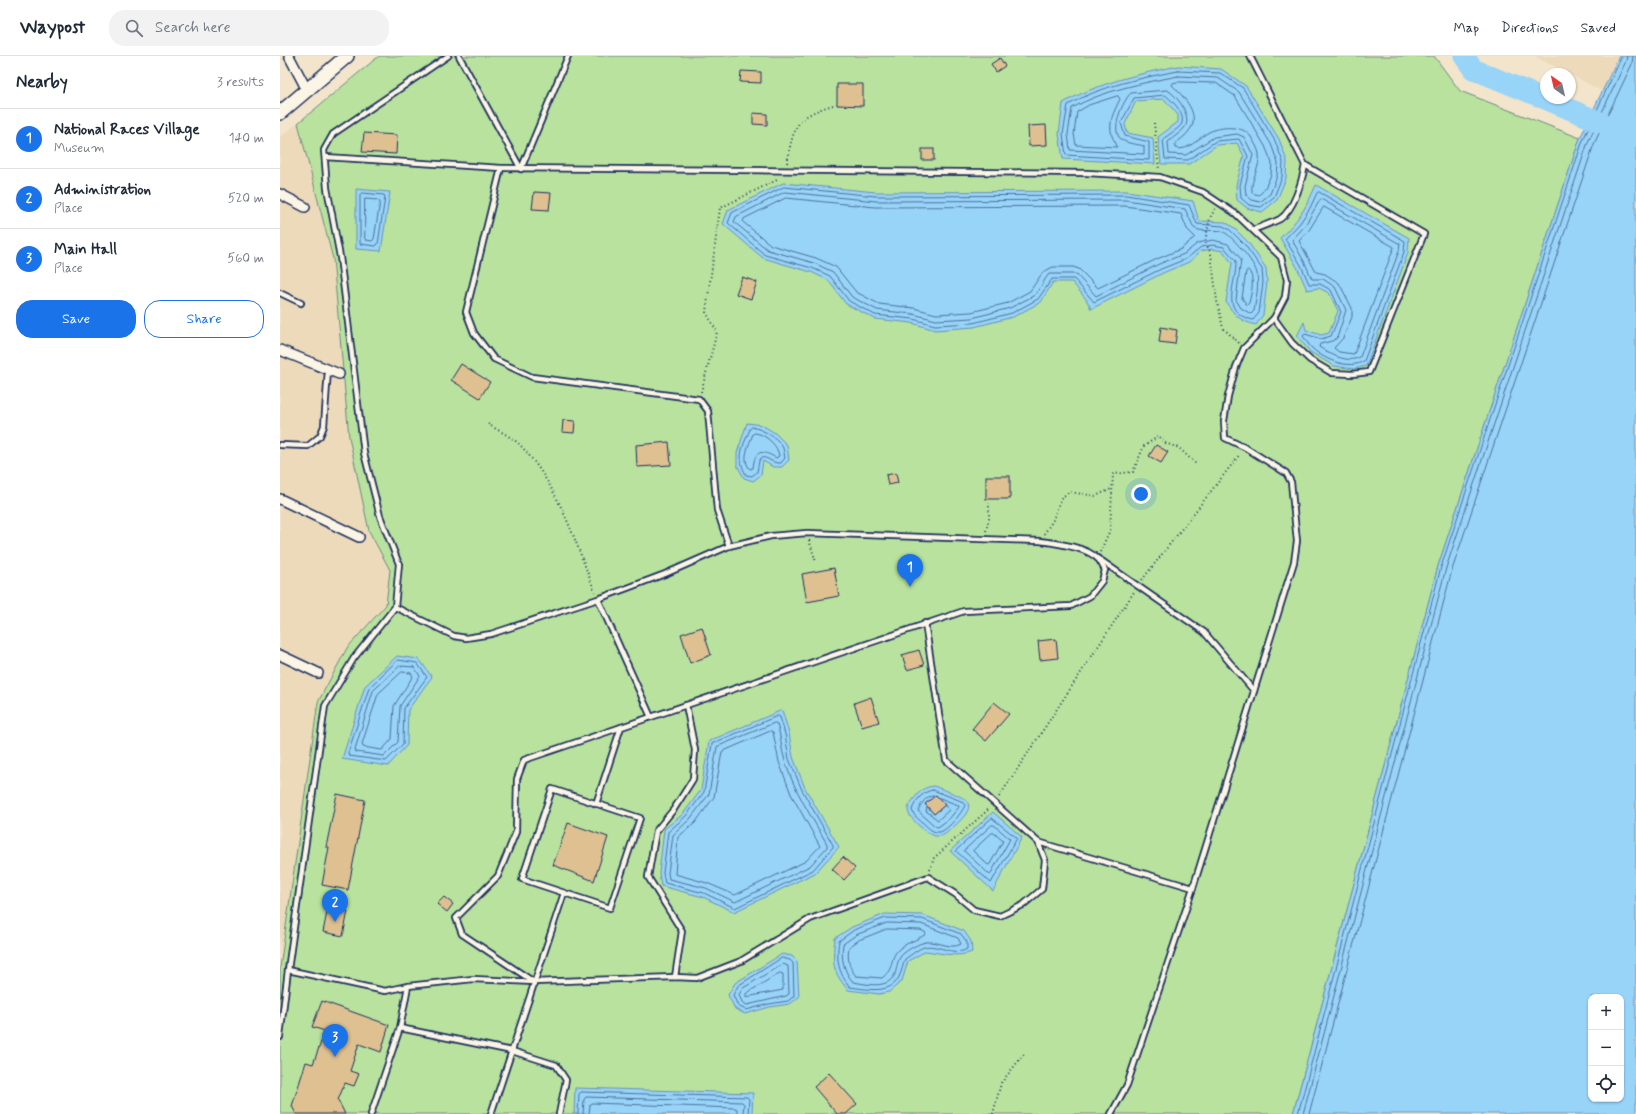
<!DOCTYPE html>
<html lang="en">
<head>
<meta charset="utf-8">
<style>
  body { margin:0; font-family:Mynerve,sans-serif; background:#f2f2f3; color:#1f2937 }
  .controls { position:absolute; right:12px; bottom:12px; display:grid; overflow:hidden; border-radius:8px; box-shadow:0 1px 3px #0004 }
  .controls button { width:36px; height:36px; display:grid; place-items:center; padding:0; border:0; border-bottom:1px solid #e0e1e3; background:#fff; color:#1f2937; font:20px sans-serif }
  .compass { position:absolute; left:1260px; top:12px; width:36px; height:36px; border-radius:50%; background:#fff; box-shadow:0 1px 3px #0004; rotate:326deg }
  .you { position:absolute; left:861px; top:438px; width:14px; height:14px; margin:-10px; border:3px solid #fff; border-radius:50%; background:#1a73e8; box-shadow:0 0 0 6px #1a73e833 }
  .badge { display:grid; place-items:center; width:26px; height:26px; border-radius:50%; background:#1a73e8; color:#fff; font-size:13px; font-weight:700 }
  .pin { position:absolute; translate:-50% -33px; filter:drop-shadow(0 1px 2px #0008) }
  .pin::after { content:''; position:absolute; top:21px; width:14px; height:12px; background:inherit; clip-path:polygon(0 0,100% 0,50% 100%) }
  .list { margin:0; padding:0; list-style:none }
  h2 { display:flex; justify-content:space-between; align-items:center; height:52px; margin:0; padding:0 16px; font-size:17px }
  h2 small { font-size:13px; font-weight:400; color:#747a83 }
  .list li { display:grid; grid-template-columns:26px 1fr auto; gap:12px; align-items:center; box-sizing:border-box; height:60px; padding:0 16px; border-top:1px solid #e0e1e3 }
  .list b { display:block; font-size:15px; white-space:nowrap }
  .list p { margin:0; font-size:13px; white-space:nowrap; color:#747a83 }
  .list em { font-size:13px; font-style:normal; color:#747a83 }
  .actions { display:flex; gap:8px; padding:12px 16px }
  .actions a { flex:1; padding:9px 0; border:1px solid #1a73e8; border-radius:16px; text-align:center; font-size:14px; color:#1a73e8 }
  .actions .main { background:#1a73e8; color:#fff }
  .icon { flex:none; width:22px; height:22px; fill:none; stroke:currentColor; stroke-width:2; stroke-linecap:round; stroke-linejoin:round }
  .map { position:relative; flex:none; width:1356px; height:1058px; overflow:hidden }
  header { display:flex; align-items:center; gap:24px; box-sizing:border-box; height:56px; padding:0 20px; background:#fff; border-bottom:1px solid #e0e1e3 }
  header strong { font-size:19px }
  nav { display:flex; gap:22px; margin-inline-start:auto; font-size:14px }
  .search { width:280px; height:36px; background:#f2f2f3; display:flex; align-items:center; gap:10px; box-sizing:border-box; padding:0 14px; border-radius:16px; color:#747a83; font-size:15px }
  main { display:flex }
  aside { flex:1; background:#fff }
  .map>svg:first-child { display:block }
</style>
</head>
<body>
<header>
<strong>Waypost</strong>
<div class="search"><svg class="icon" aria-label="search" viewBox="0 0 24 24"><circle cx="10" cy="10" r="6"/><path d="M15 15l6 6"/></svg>Search here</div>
<nav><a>Map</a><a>Directions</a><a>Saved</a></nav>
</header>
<main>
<aside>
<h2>Nearby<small>3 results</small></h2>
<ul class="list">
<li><span class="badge">1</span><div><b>National Races Village</b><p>Museum</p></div><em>140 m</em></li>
<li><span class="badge">2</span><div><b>Administration</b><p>Place</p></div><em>520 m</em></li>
<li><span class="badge">3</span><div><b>Main Hall</b><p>Place</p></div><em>560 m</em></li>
</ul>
<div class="actions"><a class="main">Save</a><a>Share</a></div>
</aside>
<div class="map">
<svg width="1356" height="1058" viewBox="0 0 1356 1058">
  <rect width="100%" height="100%" fill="#f3e5cc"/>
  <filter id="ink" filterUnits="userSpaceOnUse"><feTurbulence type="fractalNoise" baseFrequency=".025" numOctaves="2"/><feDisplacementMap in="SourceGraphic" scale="8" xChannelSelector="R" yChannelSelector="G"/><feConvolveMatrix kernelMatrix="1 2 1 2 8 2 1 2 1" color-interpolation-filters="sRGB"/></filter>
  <g filter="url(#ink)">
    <!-- built -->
    <g fill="#eddaba">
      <polygon points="1254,0 1339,0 1322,35"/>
      <polygon points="18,67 53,203 69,381 89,475 110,514 106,549 67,592 38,646 0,912 0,81"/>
    </g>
    <!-- green -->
    <polygon fill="#b9e29e" stroke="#6a887e" points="99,0 1154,0 1180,35 1300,82 1158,510 1013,1058 0,1058 0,912 38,646 67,592 106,549 110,514 89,475 69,381 53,203 18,67"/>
    <!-- water -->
    <g fill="#98d3f8" stroke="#6691ba" fill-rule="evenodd">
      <path d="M1339,0H1356V1058H1013L1158,510L1300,82ZM1311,941H1341V1043H1311Z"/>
      <path d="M898,10L941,13L966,30L999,83L1007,105L1006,122L997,144L982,156L967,152L957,144L956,129L964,100L957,87L937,89L909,108H881L878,81L898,66V59L884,43L856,45L845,68L847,77L873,82L875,108L783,103L779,78L783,47C818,27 858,18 898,10Z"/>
      <path d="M503,127L596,136L847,135L913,145L919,165L945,166L953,171L968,186L986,212L987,226L983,259L976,269C960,265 954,259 946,246L952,207L943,195L932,193L921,195L909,206L883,217L811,253L806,243L792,226H773L761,246L733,261L694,271L655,274L632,267L595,263L566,248L548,224L531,216L483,202L443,168L448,154Z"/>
      <path d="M1036,129L1129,182L1128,197L1086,310L1074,313L1054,310L1030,296L1017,280L1024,266L1026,274L1041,279L1049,277L1058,255L1049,237L1039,232L1027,234L1017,211L1000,182C1019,163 1025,154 1036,129Z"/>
      <polygon points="76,133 110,136 101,195 76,193"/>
      <polygon points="467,367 482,369 495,377 507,389 509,404 502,411 493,411 483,405 481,419 473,425 464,422 457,409 457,397"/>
      <polygon points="117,600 139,603 152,621 145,630 128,654 127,689 108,710 62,703 85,630"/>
      <polygon points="502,654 509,677 513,701 525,732 559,791 535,817 454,856 423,841 381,830 379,817 384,773 403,758 421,734 429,685"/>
      <path d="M654,730C684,742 706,744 670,774C666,778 662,781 656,780C648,779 628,762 628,754C628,749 633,744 636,740C641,734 645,731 654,730Z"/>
      <polygon points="713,756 742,781 713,835 670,795"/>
      <path d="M605,858L643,859L684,875L691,885L692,896C677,902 661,897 646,895L628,905L622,925L609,936L599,938L568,934C552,915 552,907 555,882L572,871Z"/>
      <polygon points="502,898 512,900 517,905 519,941 510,948 490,951 465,958 455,953 448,939 455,927"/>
      <polygon points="295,1032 473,1037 472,1058 294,1058"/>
    </g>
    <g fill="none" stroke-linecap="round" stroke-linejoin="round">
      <!-- shore -->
      <g stroke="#4d719c" stroke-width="1">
        <path d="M898,15L940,17L963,32L995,85L1003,106L1002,121L994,141L981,151L969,149L961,142L960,129L968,100L959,83L936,85L908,104L885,103L883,83C888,79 897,74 901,69C907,59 892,44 885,39L854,42L841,67L845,80L869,86V104L786,99L783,78L788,49C821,30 860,22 898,15Z"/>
        <path d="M898,20L938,22L959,36L991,88L998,107L997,120L990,138L980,146L972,144L966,139L965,130L973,99L964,81L957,78L934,81L906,99L889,98L888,86C893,81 901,77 905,71C912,60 897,39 887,34L851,37C843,44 829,76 842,84C848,88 857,88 864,90V98L790,94L788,78L792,52C824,34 863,27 898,20Z"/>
        <path d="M899,26L936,27L955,40L985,90L992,107L991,119L984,134L979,139L972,137C970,123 981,111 979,98C978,92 974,86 971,81C964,69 941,70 929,76C918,82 908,96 895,92V88C899,84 906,80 909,75C922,59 903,40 892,29L893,27Z"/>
        <path d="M838,40L840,43C834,56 828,65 832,80C833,84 837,87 837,91L796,89L794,78L797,56L809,49Z"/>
        <path d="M504,131L596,140L846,139L909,149L917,168L943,170L950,174L965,189L982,213L983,226L979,257L973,264C938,256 957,228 956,205L944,191L933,189L921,191L906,203L881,213L814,246L794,223H772L758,243L732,257L693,267L655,269L633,263L595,259L569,245L550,220L532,212L485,199L448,167L452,157Z"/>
        <path d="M505,136L596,145L846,144L905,153L914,172C922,177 932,173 942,175C951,178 976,208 977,218C979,230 976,243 974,255L971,258L961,252L956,244L961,203L948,188L933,184L918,187L904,198L879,208L816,240L796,218H769L766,222L755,239L730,252L692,262L656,264L633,258L597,254L572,241L553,216L534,207L488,194L454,166L456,161Z"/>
        <path d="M1039,136L1125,185L1124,196L1084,305C1069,314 1045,304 1033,293C1029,290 1026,284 1023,280L1025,278L1041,283L1051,280L1061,256L1051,234L1040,228H1029L1021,209L1005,183L1020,167L1030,152L1037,137Z"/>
        <polygon points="82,137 104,139 105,141 98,188 96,190 80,188 80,139"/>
        <polygon points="506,142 595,151 845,150 901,158 907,173 915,181 901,193 877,203 818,232 799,213 793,211 773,211 763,216 750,235 728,247 691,256 656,258 634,252 599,248 576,236 556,211 536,202 491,189 463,166 464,163"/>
        <polygon points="85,143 98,144 100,146 94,183 92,185 86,184 85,183"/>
        <path d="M1041,143L1120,188L1119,195L1080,301C1067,308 1050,298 1039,291L1040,288L1052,285L1057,282L1066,254L1055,231L1043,223H1032L1025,207L1012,184L1024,171Z"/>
        <polygon points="1044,151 1114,191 1074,298 1059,296 1054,292 1063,282 1072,261 1072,252 1059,227 1045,218 1036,216 1019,185 1029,174"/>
        <path d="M968,214C976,221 971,238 969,247L967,249L962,242L966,216Z"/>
        <path d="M472,371C482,373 499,382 503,392C504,395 504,399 505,402L501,407C491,408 488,400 481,402L479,405L477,416L472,420L466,419C456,400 463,391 470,373Z"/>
        <path d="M475,377C486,378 498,390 499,400L496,402C481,393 475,394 473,412L470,413C461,403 469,389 473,378Z"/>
        <polygon points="118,604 137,607 147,621 124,652 123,688 106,705 69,700 68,697 89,632"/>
        <polygon points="120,610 134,611 140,620 120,650 118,686 104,700 76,696 75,693 93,635"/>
        <polygon points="122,616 131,617 133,620 114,650 112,683 102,694 83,691 82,688 98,638"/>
        <polygon points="498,660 500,661 505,678 509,703 522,734 553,789 553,791 533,814 455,852 424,837 385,827 383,817 388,776 406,760 424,736 432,688"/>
        <path d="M495,667L497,668C501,680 501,693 505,705C514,735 532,761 547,788V791L530,810L455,846L426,832L389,823L388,817L393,779L410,763L429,738L437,691Z"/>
        <polygon points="491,675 493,676 499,706 511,738 540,790 526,805 455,839 427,827 395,818 398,781 415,767 434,741 442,696"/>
        <path d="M653,734L681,745L685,749C683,756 666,776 659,776C652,777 647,770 642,766C638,763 634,760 632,754C635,745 643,735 653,734Z"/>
        <path d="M654,740C646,739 641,748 638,755L655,770L658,771L669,763L679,751L678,749L660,742"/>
        <polyline points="647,751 646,755 658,764 669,754 668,752 665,750"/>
        <polygon points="712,762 737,782 711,827 676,795"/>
        <polygon points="712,769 714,769 730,783 710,819 684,795"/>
        <polygon points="712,777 714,777 723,785 710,808 708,809 693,795"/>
        <path d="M606,862L642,863L681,878L687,886V893C675,901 656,887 644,891C638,893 631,899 625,903C623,908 622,915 619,921C611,939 586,933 570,931C558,916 556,904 559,885L574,874Z"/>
        <path d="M607,867L641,868L678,882L681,888C670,895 654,882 642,887C636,889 625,895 621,900C617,905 617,912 615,918C608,934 586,928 573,926C563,914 561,902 563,888L576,879Z"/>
        <path d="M607,873L640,874L645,876L646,878C638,884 624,887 617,895C609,905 615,912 602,922L576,920C569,912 567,902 569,891L579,884Z"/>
        <polygon points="502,902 510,904 513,907 514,940 508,945 489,948 466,954 458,950 453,939 458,930"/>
        <polygon points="503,908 508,910 509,938 506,940 467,949 462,946 459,939 462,933"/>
        <polygon points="500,917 503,918 503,934 466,941 466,938"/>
        <polyline points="298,1058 299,1038 301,1036 467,1041 469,1043 468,1058"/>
        <polyline points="303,1058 304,1043 306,1041 462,1046 464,1048 463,1058"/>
        <polyline points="309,1058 310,1049 312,1047 455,1052 457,1053 457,1058"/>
        <polyline points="1018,1058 1161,511 1303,84 1342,0"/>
        <polyline points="1023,1058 1166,512 1308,86 1346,5 1347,0"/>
        <polyline points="1029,1058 1172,514 1314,88 1352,8 1353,0"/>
      </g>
      <!-- river -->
      <polyline stroke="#98d3f8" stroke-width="21" points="1184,0 1193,13 1356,81"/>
    </g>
    <!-- building -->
    <g fill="#dec091" stroke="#1b2f5e">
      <polygon points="720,2 725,10 716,16 711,8"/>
      <polygon points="461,15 481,16 481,27 460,26"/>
      <polygon points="557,28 583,28 583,50 557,49"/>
      <polygon points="473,57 487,58 487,69 473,68"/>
      <polygon points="766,69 767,89 749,90 748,70"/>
      <polygon points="84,77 117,79 116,98 82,96"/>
      <rect x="642" y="93" width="12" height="11"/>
      <polygon points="254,136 271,137 269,154 252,153"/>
      <polygon points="462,221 477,226 471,243 456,238"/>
      <polygon points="881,271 897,274 895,288 879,286"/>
      <polygon points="181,308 210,326 200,342 171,324"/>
      <polygon points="283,364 295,365 294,377 282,376"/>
      <polygon points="389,386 391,409 357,411 356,389"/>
      <polygon points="876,389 888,396 881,407 869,400"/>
      <polygon points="616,417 618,427 608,429 606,419"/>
      <rect x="706" y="420" width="24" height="23"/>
      <polygon points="554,512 559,540 527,546 522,518"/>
      <polygon points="422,571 431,599 410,607 401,578"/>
      <polygon points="776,583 778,602 760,604 758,585"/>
      <polygon points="639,594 644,609 627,614 622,599"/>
      <polygon points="591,641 599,666 582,671 574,647"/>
      <polygon points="714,646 729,658 706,685 692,673"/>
      <polygon points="57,738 85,744 68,834 42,829 49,791 46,791"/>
      <polygon points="656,739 665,749 654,758 645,748"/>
      <polygon points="288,767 328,781 314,825 273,809"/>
      <polygon points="563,801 575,812 564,824 552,813"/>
      <polygon points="164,841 173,848 167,856 157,848"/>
      <polygon points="48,851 68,855 63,880 43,876"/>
      <polygon points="42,945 109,969 101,996 79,988 70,1015 79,1018 74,1030 65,1027 58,1044 65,1058 16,1058 12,1050 26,1006 33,1008 45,975 32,971"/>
      <polygon points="549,1017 577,1048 566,1058 557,1058 534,1031"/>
    </g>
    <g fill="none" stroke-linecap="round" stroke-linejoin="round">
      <!-- service casing -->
      <g stroke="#1b2f5e" stroke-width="8">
        <g id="service">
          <polyline points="179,0 241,113"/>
          <polyline points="970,0 1025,109 1144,178 1089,316 1072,318 1052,317 1030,304 1012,287 994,262"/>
          <polyline points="45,101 221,112"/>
          <polyline points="241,113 288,0"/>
          <path d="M973,174C982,170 992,167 1000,163C1014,154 1022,125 1025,109"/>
          <polyline points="0,237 21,247"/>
          <polyline points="0,389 28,390 40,380 44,370 48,314"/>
          <polyline points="449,490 437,454 428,355 419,343 252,321 214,303 194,277 186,256 221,112 807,117 880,121 923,136 956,158 1001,201 1007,224 1005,241 994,262 964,292 956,311 948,340 944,365 945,382 966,392 1006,417 1011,426 1017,485 1014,506 913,832 847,1029 831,1058"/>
          <polyline points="819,503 924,576 974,635"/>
          <polyline points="115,551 174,580 186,582 211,578 318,543"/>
          <polygon points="272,733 360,762 330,852 242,823"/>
          <polyline points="316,748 341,671"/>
          <polyline points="758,786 913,832"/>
          <polyline points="8,914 105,935 128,930 193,923 254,926 395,921 417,922 461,905 530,863 648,821 675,838 694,854 720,860 743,849 762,833 765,804 758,786 666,704 645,567"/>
          <polyline points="395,921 402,875 368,821 376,775 394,753 413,723 415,694 406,649"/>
          <path d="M254,926L182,878L176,862L218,820L236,776L237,723L244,704L684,555L791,550L810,540L822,525L825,514C823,511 821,506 818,503C807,491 776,487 760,485L527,477L491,480L449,490L385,518L318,543L371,661"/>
          <polyline points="120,972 128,930"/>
          <polyline points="0,981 8,914 45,650 74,602 115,551 119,508 100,460 84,397 60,201 47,132 44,94 53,78 168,0"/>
          <polyline points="91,1058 120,972 232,995 276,1009 286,1024 279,1058"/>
          <polyline points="211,1058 284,837"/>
        </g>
      </g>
      <!-- minor casing -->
      <g stroke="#1b2f5e" stroke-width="12">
        <g id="minor">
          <polyline points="9,0 27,34"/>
          <polyline points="0,138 25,151"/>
          <polyline points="0,294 59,318"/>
          <polyline points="0,443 79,481"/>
          <polyline points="0,599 38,617"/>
        </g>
      </g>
      <!-- secondary casing -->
      <g stroke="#1b2f5e" stroke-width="16">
        <polyline id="secondary" points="0,57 67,0"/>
      </g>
      <!-- path -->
      <g stroke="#1b2f5e" stroke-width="2" stroke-dasharray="1 3" stroke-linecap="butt">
        <polyline points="874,67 879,114"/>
        <path d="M507,107C514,68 516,60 556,48"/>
        <polyline points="935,153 930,162 925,185 931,198 937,245 943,272 959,287"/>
        <polyline points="421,336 437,276 426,256 440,152 499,123"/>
        <path d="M208,368C218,375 233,381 241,390C279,431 295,485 315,536"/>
        <polyline points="706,475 709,463 709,447"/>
        <polyline points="764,478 773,464 781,442 789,436 816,440 831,433"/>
        <polyline points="529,484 536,506"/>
        <polyline points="820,496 830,474 833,418 853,416 864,390 879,380 885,387 899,392 917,409"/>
        <polyline points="862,524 960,398"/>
        <polyline points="719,741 854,536"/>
        <polyline points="650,814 654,802 710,752"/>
        <polyline points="713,1058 721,1027 744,998"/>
      </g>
      <!-- service -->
      <use href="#service" stroke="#fcf5e5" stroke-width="4.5"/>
      <!-- minor -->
      <use href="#minor" stroke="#fcf5e5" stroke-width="9"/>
      <!-- secondary -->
      <use href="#secondary" stroke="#fcf5e5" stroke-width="13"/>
    </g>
  </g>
</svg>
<div class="controls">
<button>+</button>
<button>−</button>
<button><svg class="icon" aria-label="locate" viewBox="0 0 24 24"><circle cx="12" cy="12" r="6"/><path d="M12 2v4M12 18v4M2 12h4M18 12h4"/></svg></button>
</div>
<svg class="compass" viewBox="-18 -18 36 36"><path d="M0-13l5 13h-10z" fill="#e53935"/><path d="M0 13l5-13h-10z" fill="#747a83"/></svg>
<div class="you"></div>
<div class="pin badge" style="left:630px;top:531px">1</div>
<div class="pin badge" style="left:55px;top:866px">2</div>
<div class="pin badge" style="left:55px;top:1001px">3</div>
</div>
</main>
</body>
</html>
